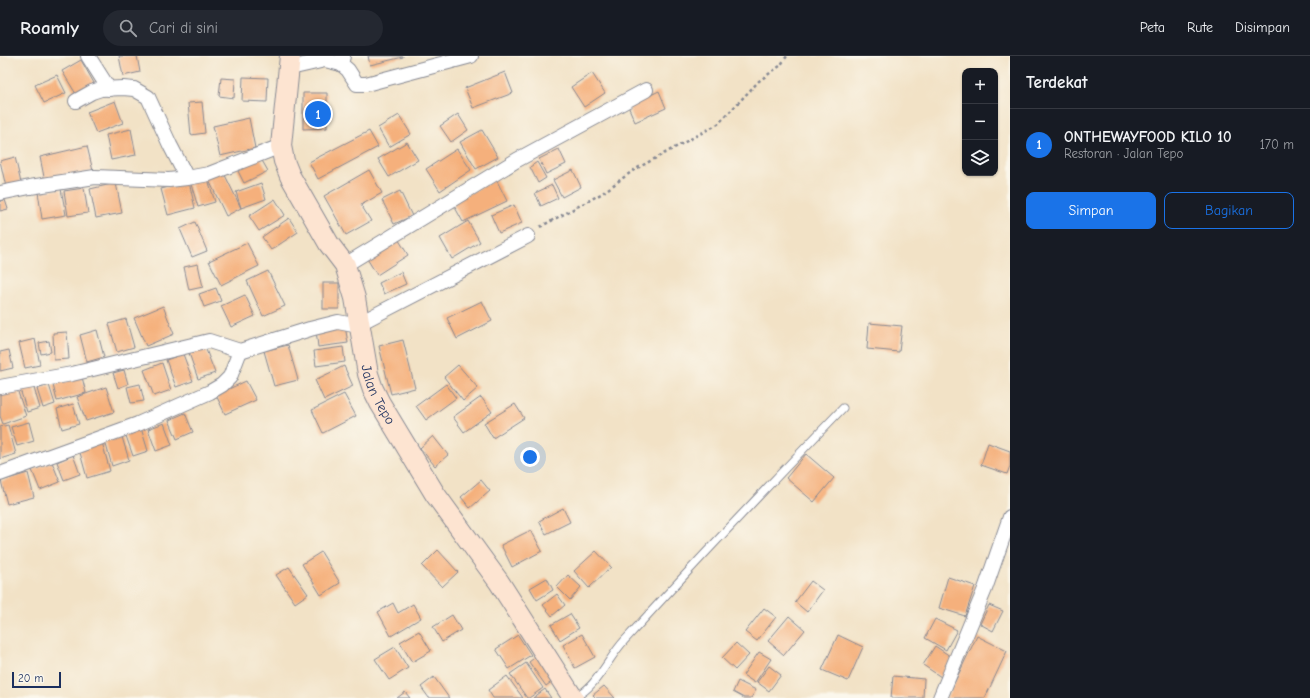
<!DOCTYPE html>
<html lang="id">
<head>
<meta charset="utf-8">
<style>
  body { margin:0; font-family:"Comic Neue",sans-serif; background:#242831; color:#f1f3f6 }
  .controls { position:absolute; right:12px; top:12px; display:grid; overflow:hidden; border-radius:8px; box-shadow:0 1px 3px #0004 }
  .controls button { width:36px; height:36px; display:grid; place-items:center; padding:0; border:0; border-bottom:1px solid #363941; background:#171b24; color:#f1f3f6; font:20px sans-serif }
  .scale { position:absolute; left:12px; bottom:10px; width:49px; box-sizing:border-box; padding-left:4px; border:2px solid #1b2f5e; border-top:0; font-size:11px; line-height:14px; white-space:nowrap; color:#1b2f5e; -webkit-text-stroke:3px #fbf7ec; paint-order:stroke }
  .you { position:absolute; left:530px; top:401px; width:14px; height:14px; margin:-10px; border:3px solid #fff; border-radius:50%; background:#1a73e8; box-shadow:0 0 0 6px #1a73e833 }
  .badge { display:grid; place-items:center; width:26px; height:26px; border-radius:50%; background:#1a73e8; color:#fff; font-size:13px; font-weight:700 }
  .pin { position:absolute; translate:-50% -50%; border:2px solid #fff; box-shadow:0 1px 4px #0006 }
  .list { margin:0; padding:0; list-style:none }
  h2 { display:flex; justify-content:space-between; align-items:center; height:52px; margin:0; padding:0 16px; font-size:17px }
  h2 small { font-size:13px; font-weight:400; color:#9ea1a6 }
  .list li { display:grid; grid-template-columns:26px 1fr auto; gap:12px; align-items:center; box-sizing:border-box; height:72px; padding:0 16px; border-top:1px solid #363941 }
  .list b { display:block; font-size:15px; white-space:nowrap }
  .list p { margin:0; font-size:13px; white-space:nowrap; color:#9ea1a6 }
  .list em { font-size:13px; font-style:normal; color:#9ea1a6 }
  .actions { display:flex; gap:8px; padding:12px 16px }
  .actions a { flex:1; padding:9px 0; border:1px solid #1a73e8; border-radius:8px; text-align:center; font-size:14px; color:#1a73e8 }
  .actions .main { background:#1a73e8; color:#fff }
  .icon { flex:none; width:22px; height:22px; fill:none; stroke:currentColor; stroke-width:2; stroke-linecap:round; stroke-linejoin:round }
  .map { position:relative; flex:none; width:1010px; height:642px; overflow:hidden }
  header { display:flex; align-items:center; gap:24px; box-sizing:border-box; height:56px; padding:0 20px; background:#171b24; border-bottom:1px solid #363941 }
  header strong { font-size:19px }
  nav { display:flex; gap:22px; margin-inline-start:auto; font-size:14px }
  .search { width:280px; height:36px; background:#242831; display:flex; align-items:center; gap:10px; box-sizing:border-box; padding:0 14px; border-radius:22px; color:#9ea1a6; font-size:15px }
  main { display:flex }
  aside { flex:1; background:#171b24 }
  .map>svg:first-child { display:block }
</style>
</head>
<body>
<header>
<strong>Roamly</strong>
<div class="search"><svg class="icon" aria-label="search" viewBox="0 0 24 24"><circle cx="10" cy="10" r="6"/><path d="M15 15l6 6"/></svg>Cari di sini</div>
<nav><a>Peta</a><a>Rute</a><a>Disimpan</a></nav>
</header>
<main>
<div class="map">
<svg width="1010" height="642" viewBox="0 0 1010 642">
  <rect width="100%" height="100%" fill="#fbf7ec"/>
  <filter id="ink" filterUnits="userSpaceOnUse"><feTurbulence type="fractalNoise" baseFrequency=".025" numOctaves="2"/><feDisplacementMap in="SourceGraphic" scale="8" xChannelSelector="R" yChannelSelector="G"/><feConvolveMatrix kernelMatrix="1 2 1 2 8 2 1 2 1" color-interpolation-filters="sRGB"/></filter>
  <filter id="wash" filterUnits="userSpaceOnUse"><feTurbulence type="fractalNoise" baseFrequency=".012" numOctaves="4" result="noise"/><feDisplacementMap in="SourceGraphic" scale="16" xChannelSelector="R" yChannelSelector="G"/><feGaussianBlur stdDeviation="0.9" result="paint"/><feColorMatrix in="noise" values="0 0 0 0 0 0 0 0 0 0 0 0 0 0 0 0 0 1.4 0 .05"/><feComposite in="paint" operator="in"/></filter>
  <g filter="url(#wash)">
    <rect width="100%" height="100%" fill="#f2e2c6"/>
    <g id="blocks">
      <!-- building -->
      <g fill="#f5b07c">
        <polygon points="119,0 137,0 140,16 123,20"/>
        <polygon points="368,0 403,0 403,1 370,9"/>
        <polygon points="81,4 94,27 76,38 62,15"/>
        <polygon points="505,16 513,37 473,52 465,32"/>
        <polygon points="592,17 605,37 584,51 571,31"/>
        <polygon points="57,19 66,37 44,47 35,29"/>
        <polygon points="243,21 268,22 267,46 242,45"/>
        <polygon points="221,22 235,23 234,42 219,40"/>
        <polygon points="659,35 666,52 635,66 628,50"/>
        <polygon points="303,37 327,37 327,72 303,73"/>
        <polygon points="115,45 123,67 96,77 87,56"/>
        <polygon points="202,46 205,77 191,79 188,47"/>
        <polygon points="458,58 468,74 451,86 440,70"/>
        <polygon points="399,59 411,78 389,91 378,72"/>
        <polygon points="249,62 255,92 220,100 213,70"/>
        <polygon points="131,73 136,99 111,104 106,79"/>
        <polygon points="482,74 498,101 476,113 460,86"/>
        <polygon points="369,75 378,91 318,123 309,106"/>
        <polygon points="407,86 418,104 389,121 378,103"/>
        <polygon points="87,90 93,115 45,126 40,101"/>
        <polygon points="457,93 471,114 440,135 426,113"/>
        <polygon points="559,93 566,108 546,118 539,103"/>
        <polygon points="15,101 21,127 6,131 0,105"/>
        <polygon points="260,101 268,115 244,127 237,113"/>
        <polygon points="537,106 546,122 538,127 530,111"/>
        <polygon points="222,113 241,152 226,160 207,120 215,146 198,151 190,125"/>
        <polygon points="369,114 382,137 361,149 371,165 346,179 324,140"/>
        <polygon points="573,114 581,131 562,141 553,124"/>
        <polygon points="496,123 507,145 463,166 452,146"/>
        <polygon points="189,126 195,152 168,159 161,133"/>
        <polygon points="116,127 122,157 96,162 90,133"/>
        <polygon points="261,127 266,143 241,152 236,136"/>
        <polygon points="552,129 558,142 541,150 535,137"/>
        <polygon points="84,132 88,157 68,160 64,135"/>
        <polygon points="61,133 66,159 42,163 38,136"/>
        <polygon points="400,135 412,160 394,168 382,144"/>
        <polygon points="275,143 285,159 259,175 249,160"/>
        <polygon points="5,144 8,153 0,155 0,145"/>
        <polygon points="514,149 522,167 499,177 491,159"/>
        <polygon points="289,162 298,176 271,194 262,181"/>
        <polygon points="468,165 480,186 452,203 440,182"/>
        <polygon points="195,166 207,195 192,201 180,173"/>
        <polygon points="397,181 408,199 377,219 366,201"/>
        <polygon points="247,187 259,210 221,229 209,205"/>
        <polygon points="198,208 203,231 189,234 184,211"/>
        <polygon points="268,215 285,250 263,260 247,225"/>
        <polygon points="401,216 406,228 384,238 379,227"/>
        <rect x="323" y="227" width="16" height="26"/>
        <polygon points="216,232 221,245 204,251 199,238"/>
        <polygon points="245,239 255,260 231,271 221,250"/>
        <polygon points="482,245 492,265 457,283 447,262"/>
        <polygon points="163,250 174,278 146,290 134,262"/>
        <polygon points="126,263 134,291 117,296 109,268"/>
        <polygon points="869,267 902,270 899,296 867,293"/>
        <polygon points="345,270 348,287 318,291 316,274"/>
        <polygon points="97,274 104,301 87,306 80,279"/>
        <polygon points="67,276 69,303 54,304 53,277"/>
        <polygon points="35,283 40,309 25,312 19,287"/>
        <polygon points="403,284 415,332 391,338 379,290"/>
        <polygon points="49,285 51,296 41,298 39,287"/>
        <polygon points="288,289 298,324 274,330 264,295"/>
        <polygon points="205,291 215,317 198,323 189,297"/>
        <polygon points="343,291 345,306 316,310 314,295"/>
        <polygon points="9,294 13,312 0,315 0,296"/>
        <polygon points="183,298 193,325 176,331 166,304"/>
        <polygon points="162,307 171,334 154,340 144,314"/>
        <polygon points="458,309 478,332 463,345 444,321"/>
        <polygon points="344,310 353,330 324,344 315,324"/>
        <polygon points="124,314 128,328 118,332 113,317"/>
        <polygon points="82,321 86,337 57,345 53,329"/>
        <polygon points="246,325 256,344 225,358 216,339"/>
        <polygon points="140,328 144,345 131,347 127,331"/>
        <polygon points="446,328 456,342 426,364 416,350"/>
        <polygon points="33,329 40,352 27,356 20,333"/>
        <polygon points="49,329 55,348 43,352 37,333"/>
        <polygon points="16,330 26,360 3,368 0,360 0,335"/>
        <polygon points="106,331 114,356 86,365 77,341"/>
        <polygon points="344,338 356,360 323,377 312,354"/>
        <polygon points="481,341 492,356 464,376 453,361"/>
        <polygon points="73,348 79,368 62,373 57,353"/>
        <polygon points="515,348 524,362 493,382 484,367"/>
        <polygon points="185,357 193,376 177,383 169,364"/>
        <polygon points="29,366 34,385 17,390 11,371"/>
        <polygon points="164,367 172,389 156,395 148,373"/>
        <polygon points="8,369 16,398 0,403 0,371"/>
        <polygon points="141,372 148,395 133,400 125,377"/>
        <polygon points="433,380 448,399 435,410 420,392"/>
        <polygon points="122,381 129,404 112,410 105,385"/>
        <polygon points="102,386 110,415 87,422 79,393"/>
        <polygon points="988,387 1010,395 1010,410 1007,418 981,409"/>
        <polygon points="806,398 834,422 814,446 786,422"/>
        <polygon points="73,399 80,418 64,424 57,406"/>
        <polygon points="52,406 60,426 40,434 32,414"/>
        <polygon points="28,417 34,441 7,448 1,425"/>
        <polygon points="481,424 490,435 470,452 461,441"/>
        <polygon points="563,452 570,466 546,478 539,465"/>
        <polygon points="531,474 542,495 512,511 501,489"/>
        <polygon points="438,494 458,516 442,531 422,510"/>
        <polygon points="596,495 611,511 589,532 574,515"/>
        <polygon points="321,496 340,527 321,539 302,508"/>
        <polygon points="289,511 308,538 295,547 276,519"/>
        <polygon points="568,519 581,531 570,544 557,531"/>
        <polygon points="948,521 975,530 965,560 939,552"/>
        <polygon points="547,522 553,534 537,544 530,532"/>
        <polygon points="811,525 823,534 807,556 795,546"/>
        <polygon points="557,538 565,549 552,560 543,549"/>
        <polygon points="393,547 398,557 413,548 421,562 391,580 378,556"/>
        <polygon points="989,549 1003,555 993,575 980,568"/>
        <polygon points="764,552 776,561 757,585 745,576"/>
        <polygon points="570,558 579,572 560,584 551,569"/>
        <polygon points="452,559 461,574 442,586 433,571"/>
        <polygon points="789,560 805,574 784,599 768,585"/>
        <polygon points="935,563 957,574 946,594 925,582"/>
        <polygon points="419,575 431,595 412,606 400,586"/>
        <polygon points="582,578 595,601 575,612 563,589"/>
        <polygon points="518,579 531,599 509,613 496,593"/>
        <polygon points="838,579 863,591 848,625 822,614"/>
        <polygon points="977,580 1007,595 985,642 947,642"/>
        <polygon points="736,587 749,599 735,614 722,602"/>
        <polygon points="935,590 953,602 941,621 923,609"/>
        <polygon points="395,591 408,612 389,624 375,603"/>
        <polygon points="759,596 771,603 755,627 743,619"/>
        <polygon points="537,600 554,624 546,630 529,606"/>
        <polygon points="526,607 543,632 529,642 527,642 510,618"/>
        <polygon points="769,610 781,619 769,635 757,626"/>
        <polygon points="507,620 523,642 493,642 488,634"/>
        <polygon points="893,620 924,623 923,642 891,642"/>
        <polygon points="434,621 449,642 429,642 421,631"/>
        <polygon points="738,625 756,634 751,642 744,642 733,636"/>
        <polygon points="604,630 615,642 596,642 593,639"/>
        <polygon points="545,633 551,642 533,642"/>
        <polygon points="405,636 410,642 397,642"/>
      </g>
    </g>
  </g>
  <g filter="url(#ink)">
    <use href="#blocks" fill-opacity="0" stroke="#868892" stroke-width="1"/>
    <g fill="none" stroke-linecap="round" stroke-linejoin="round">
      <!-- lane casing -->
      <g stroke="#868892" stroke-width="9">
        <path id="lane" d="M575,641C596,632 609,601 624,585C696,506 769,429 843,352"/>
      </g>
      <!-- street casing -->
      <g stroke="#868892" stroke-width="16">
        <g id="street">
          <polyline points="88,0 109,33"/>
          <polyline points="343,0 341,8 348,14 357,28 366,28 471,0"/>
          <polyline points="290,12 325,4 341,8"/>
          <polyline points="76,45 92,36 101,33 123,32 134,33 148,41 170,89 187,122"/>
          <polyline points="0,137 30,131 95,121 169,124 187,122 209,118 281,90"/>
          <polyline points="345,209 517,104 646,34"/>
          <polyline points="360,267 528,180"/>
          <polyline points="0,331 72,318 209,285 240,295 310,273 338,266 359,270"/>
          <polyline points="0,418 138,368 210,336 222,329 230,321 240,295"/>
          <polyline points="940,642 985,533 1010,461"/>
        </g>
      </g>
      <!-- secondary casing -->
      <g stroke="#868892" stroke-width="22">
        <g id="secondary">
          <path id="s1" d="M290,0L281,90L284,105L290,120L329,188L345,209L355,242L368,318L373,333L380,347L435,438L499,526L573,642"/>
        </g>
      </g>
      <!-- path -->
      <polyline stroke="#868892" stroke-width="2.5" stroke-dasharray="3 3" stroke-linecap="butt" points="540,171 601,138 634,114 718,68 759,25 780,10 787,0"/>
      <!-- lane -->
      <use href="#lane" stroke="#fff" stroke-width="7"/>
      <!-- street -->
      <use href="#street" stroke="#fff" stroke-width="14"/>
      <!-- secondary -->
      <use href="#secondary" stroke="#fde4d1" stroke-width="20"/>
    </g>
  </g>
  <g text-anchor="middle" stroke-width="4" stroke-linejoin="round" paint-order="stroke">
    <!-- street labels -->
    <g font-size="14" fill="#1b2f5e" stroke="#fbf7ec">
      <text dy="5" stroke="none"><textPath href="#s1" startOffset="361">Jalan Tepo</textPath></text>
    </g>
  </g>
</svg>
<div class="controls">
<button>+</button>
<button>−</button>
<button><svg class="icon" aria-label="layers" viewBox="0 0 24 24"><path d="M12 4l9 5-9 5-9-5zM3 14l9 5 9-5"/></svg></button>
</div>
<div class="scale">20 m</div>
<div class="you"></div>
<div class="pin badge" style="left:318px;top:58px">1</div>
</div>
<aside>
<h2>Terdekat<small></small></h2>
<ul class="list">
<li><span class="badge">1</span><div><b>ONTHEWAYFOOD KILO 10</b><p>Restoran · Jalan Tepo</p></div><em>170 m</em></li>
</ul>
<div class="actions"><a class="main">Simpan</a><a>Bagikan</a></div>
</aside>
</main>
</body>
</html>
